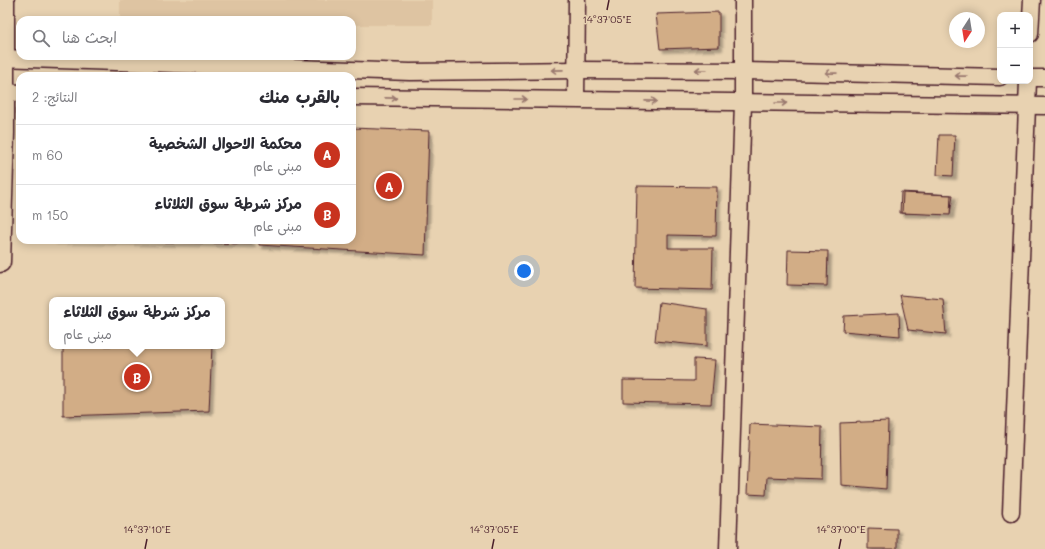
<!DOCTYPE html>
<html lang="ar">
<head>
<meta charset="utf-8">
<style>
  body { margin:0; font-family:Mali,"Playpen Sans Arabic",sans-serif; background:#f2f2f3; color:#2b2b33; direction:rtl }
  .controls { position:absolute; right:12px; top:12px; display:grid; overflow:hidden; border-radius:8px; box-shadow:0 2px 10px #0003 }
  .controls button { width:36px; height:36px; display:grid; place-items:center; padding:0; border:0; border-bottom:1px solid #e1e1e2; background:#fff; color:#2b2b33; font:20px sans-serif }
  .compass { position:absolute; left:949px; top:12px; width:36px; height:36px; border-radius:50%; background:#fff; box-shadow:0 2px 10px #0003; rotate:192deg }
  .you { position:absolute; left:524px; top:271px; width:14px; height:14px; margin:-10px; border:3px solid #fff; border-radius:50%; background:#1a73e8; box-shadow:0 0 0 6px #1a73e833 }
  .badge { display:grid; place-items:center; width:26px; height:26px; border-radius:50%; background:#c8321e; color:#fff; font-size:13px; font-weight:700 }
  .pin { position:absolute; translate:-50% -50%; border:2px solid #fff; box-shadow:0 1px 4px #0006 }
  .popup { position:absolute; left:49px; top:297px; width:176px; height:52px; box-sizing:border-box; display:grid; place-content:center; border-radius:8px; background:#fff; filter:drop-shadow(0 1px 3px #0005); font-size:13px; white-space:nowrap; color:#7c7c81 }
  .popup b { font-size:15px; color:#2b2b33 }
  .popup::after { content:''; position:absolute; left:50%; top:100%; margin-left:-8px; border:8px solid transparent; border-top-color:#fff }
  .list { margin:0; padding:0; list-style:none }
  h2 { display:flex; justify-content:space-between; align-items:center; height:52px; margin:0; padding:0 16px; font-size:17px }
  h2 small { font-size:13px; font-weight:400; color:#7c7c81 }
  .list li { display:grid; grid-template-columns:26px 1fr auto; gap:12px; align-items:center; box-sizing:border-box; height:60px; padding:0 16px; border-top:1px solid #e1e1e2 }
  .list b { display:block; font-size:15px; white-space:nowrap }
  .list p { margin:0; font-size:13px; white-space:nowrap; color:#7c7c81 }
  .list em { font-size:13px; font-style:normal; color:#7c7c81 }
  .icon { flex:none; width:22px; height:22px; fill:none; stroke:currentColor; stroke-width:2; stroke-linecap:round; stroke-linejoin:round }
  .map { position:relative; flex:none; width:1045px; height:549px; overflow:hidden; direction:ltr }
  .search { position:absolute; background:#fff; box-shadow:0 2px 10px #0003; left:16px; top:16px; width:340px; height:44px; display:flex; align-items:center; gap:10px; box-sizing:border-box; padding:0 14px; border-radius:12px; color:#7c7c81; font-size:15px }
  .panel { position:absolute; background:#fff; box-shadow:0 2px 10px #0003; left:16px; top:72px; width:340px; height:172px; border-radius:12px; direction:rtl }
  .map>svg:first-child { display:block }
</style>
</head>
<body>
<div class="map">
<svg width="1045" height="549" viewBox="0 0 1045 549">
  <defs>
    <filter id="shadow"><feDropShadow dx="3.5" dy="3.5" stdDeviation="1" flood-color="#0004"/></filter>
  </defs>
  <rect width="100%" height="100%" fill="#e8d2b1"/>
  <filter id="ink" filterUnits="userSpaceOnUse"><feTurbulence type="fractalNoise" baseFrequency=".025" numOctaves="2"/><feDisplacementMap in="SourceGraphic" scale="8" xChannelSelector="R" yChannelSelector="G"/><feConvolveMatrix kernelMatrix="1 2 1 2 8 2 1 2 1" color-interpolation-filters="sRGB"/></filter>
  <g filter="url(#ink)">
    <!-- built -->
    <polygon fill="#dec4a2" points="120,0 432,0 432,25 352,25 352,20 120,20"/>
    <!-- building -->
    <g fill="#d2ad86" stroke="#4a1f2b" filter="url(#shadow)">
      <polygon points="719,12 719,47 660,49 656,14"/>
      <polygon points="352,128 429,131 425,255 259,245 259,240 352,240"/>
      <polygon points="939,135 955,135 953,176 937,175"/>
      <polygon points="637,186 717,187 716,236 668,235 668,248 713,248 712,290 635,288"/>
      <polygon points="901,192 953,195 950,214 900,213"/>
      <polygon points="903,193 951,195 950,215 902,213"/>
      <polygon points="53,240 251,240 251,244"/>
      <polygon points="788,250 828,251 827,286 787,285"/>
      <polygon points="900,295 943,299 946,334 908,330"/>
      <polygon points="659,302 707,309 707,346 655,341"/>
      <polygon points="899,313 900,336 843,331 844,316"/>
      <polygon points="63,346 212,346 209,411 63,416"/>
      <polygon points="694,359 715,360 711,404 623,402 623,380 694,381"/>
      <polygon points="888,421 886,489 841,485 840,423"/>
      <polygon points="750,424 822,427 821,479 767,477 766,495 747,494"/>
      <polygon points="868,528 897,529 897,549 868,549"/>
    </g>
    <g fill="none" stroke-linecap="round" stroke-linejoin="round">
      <!-- minor casing -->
      <g stroke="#4a1f2b" stroke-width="19">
        <g id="minor">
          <polyline points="1030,34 1032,0"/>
          <polyline points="0,58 410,72 576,70 743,71 1000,77"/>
          <polyline points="1030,78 1045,78"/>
          <polyline points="4,92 20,93"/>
          <polyline points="352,97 1045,106"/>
          <polyline points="576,99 577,0"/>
          <polyline points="1011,513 1028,81"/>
          <polyline points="728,549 743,103 743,0"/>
        </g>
      </g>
      <!-- tertiary casing -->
      <g stroke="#4a1f2b" stroke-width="23">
        <polyline id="tertiary" points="0,262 4,133 4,0"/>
      </g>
      <!-- minor -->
      <use href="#minor" stroke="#e8d2b1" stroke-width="16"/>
      <!-- tertiary -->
      <use href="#tertiary" stroke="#e8d2b1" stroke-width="20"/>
    </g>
    <!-- one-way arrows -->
    <defs><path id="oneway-shaft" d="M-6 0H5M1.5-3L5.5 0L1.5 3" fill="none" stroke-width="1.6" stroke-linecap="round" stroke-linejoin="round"/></defs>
    <g stroke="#99786e">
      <use href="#oneway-shaft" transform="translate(557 70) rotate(179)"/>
      <use href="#oneway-shaft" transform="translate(701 70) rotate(-180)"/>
      <use href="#oneway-shaft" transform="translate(831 73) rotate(-179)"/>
      <use href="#oneway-shaft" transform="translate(961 76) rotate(-179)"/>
      <use href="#oneway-shaft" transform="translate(391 98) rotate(1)"/>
      <use href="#oneway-shaft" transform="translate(521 99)"/>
      <use href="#oneway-shaft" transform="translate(651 101) rotate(1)"/>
      <use href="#oneway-shaft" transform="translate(781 103)"/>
    </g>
  </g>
  <!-- ticks -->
  <path fill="none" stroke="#4a1f2b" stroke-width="1.5" d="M607,10L609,0M145,549L147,539M492,549L494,539M839,549L841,539"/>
  <g font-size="10" text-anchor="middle" fill="#4a1f2b" stroke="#e8d2b1" stroke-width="3" stroke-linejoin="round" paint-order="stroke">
    <text x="607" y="23">14°37'05"E</text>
    <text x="147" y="533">14°37'10"E</text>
    <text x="494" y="533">14°37'05"E</text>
    <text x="841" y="533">14°37'00"E</text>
  </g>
</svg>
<div class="controls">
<button>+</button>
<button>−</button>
</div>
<svg class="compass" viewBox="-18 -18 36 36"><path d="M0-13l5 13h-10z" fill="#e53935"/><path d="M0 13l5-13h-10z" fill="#7c7c81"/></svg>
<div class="you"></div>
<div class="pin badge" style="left:389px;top:186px">A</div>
<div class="pin badge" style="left:137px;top:377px">B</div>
<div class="popup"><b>مركز شرطة سوق الثلاثاء</b>مبنى عام</div>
<div class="search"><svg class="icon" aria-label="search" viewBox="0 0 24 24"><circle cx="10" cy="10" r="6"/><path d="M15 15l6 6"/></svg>ابحث هنا</div>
<section class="panel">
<h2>بالقرب منك<small>النتائج: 2</small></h2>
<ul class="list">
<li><span class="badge">A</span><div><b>محكمة الاحوال الشخصية</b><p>مبنى عام</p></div><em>60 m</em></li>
<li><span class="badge">B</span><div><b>مركز شرطة سوق الثلاثاء</b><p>مبنى عام</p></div><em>150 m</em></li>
</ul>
</section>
</div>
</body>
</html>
